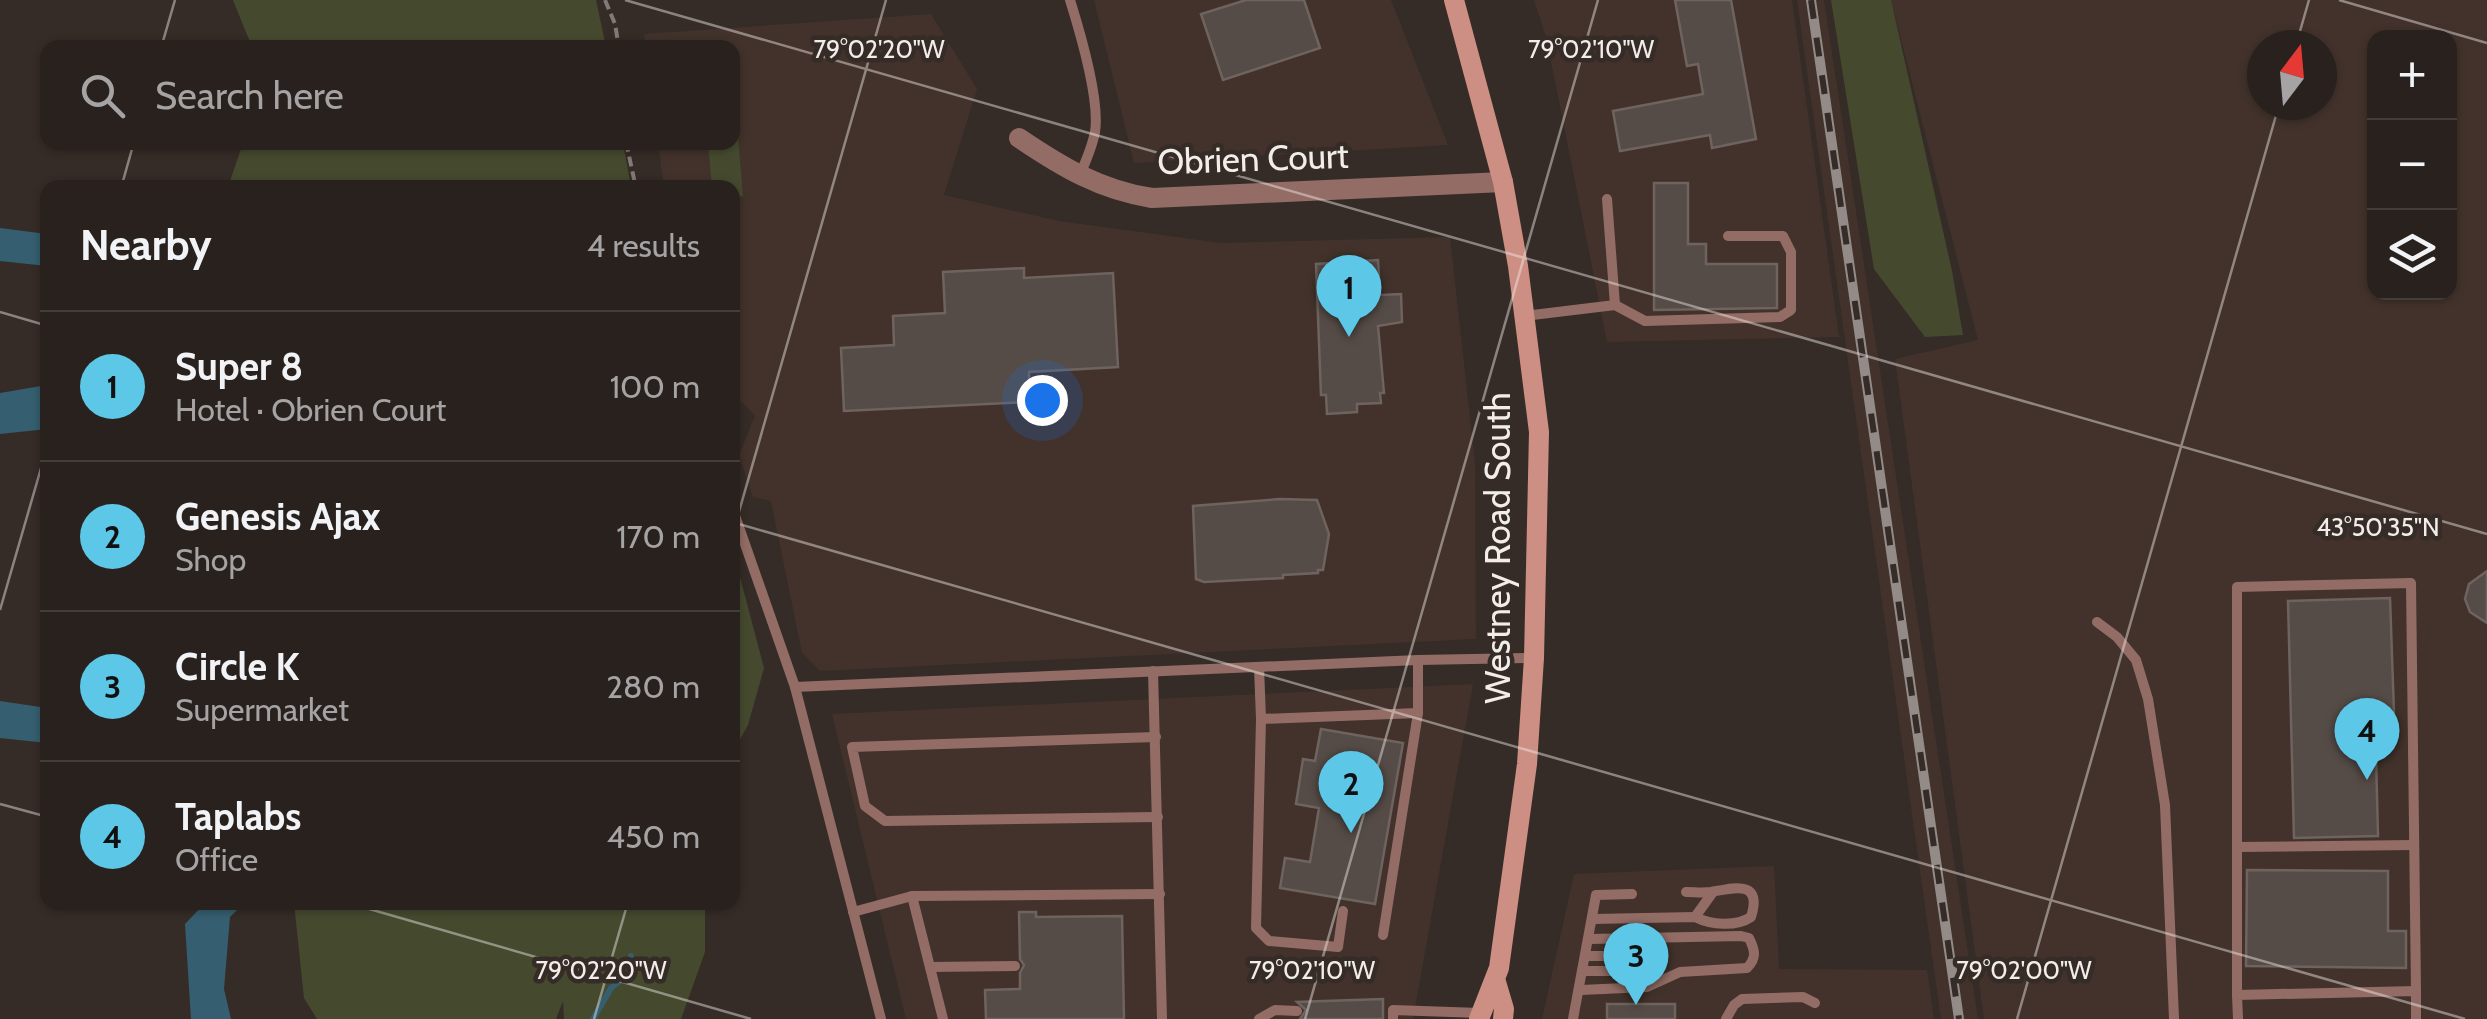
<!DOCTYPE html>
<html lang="en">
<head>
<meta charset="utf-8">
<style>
  body { margin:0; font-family:Cabin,sans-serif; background:#342e2a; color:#f1f3f6 }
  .controls { position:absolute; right:30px; top:30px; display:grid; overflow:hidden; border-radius:20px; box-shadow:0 2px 8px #0004 }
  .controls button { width:90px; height:90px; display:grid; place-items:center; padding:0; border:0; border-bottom:2px solid #443e3b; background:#28211d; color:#f1f3f6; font:50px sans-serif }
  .compass { position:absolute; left:2247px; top:30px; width:90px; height:90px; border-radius:50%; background:#28211d; box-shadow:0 2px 8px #0004; rotate:16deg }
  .you { position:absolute; left:1042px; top:400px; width:35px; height:35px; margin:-25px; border:8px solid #fff; border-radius:50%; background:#1a73e8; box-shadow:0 0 0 15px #1a73e833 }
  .badge { display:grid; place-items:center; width:65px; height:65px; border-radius:50%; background:#5dc7e8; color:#111; font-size:32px; font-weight:700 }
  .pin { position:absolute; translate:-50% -82px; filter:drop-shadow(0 2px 5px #0008) }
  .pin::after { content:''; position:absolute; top:52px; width:35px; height:30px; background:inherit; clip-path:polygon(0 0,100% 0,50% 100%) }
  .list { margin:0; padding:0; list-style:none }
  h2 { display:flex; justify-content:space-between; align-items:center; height:130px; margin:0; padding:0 40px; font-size:42px }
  h2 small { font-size:32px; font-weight:400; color:#a5a3a4 }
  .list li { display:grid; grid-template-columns:65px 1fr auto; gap:30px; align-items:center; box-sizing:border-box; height:150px; padding:0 40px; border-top:2px solid #443e3b }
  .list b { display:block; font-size:38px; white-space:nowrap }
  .list p { margin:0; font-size:32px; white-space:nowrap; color:#a5a3a4 }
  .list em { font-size:32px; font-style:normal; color:#a5a3a4 }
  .icon { flex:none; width:55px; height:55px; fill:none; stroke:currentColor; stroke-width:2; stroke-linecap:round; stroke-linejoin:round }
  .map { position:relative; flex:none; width:2487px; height:1019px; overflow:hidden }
  .search { position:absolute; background:#28211d; box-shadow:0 2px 8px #0004; left:40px; top:40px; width:700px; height:110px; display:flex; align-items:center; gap:25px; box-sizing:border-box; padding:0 35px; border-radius:20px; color:#a5a3a4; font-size:38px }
  .panel { position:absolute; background:#28211d; box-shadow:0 2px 8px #0004; left:40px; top:180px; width:700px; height:730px; border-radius:20px }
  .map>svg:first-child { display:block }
</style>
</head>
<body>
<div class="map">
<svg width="2487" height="1019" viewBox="0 0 2487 1019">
  <rect width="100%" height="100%" fill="#352c27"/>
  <!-- built -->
  <g fill="#42322b" fill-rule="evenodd">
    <polygon points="1094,0 1391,0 1448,145 1134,163"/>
    <polygon points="1534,0 1792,0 1839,337 1607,342 1546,36"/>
    <polygon points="1797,0 1824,0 1978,1019 1941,1019"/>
    <path d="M1891,0H2487V1019H1984L1895,359L1978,340ZM2374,38H2450V292H2374ZM2262,45H2322V105H2262Z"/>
    <polygon points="931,14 977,89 944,195 1059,221 1221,243 1450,237 1475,464 1476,639 820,671 802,653 771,501 753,497 739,455 755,416 744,404 733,398 732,188 664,187 658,143 732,142 732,48 646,47 644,34"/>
    <polygon points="1473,684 1413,1019 906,1019 832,714"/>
    <polygon points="1774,866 1779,969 1927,970 1934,1019 1542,1019 1574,874"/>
  </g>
  <!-- green -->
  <g fill="#454a2f">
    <polygon points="233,0 596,0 606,47 252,47"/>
    <polygon points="1831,0 1891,0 1952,271 1963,335 1925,337 1874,269"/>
    <polygon points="738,136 743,196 733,197 732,188 712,187 708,143 732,142 733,137"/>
    <polygon points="243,143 623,143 631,187 228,187"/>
    <polygon points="732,547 764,668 748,725 733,752"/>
    <polygon points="294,903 705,903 705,952 681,1019 564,1019 563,1001 556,1019 317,1019 304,998"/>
  </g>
  <!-- water -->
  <g fill="#355f70">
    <polygon points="0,228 47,234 47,266 0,261"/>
    <polygon points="47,385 47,429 0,434 0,393"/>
    <polygon points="0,701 47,708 47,743 0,738"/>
    <polygon points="205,903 244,903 230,917 224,989 231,1019 191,1019 185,924"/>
  </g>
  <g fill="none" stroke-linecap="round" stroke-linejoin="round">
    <!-- stream -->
    <polyline stroke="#355f70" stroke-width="6" points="593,1019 611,988 633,971 631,956"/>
  </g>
  <!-- building -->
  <g fill="#564c47" stroke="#6e635e" stroke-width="2.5">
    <polygon points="1246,0 1304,0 1320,48 1223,80 1201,14"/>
    <polygon points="1675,0 1731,0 1756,139 1712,148 1710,135 1620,151 1613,111 1703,94 1698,64 1687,66"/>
    <polygon points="1654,183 1688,183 1688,244 1706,244 1706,264 1777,264 1777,308 1654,310"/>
    <polygon points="1378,260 1380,295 1401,294 1402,322 1378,326 1384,393 1380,393 1381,403 1357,404 1357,412 1327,414 1326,395 1321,395 1316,264"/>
    <polygon points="1024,268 1024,278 1113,273 1118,367 1029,372 1030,402 844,411 841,348 894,345 893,316 945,313 943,272"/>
    <polygon points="1280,499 1317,500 1329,534 1323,570 1318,570 1318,573 1283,575 1283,578 1204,582 1196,579 1193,506"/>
    <polygon points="2487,571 2487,623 2470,612 2465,599 2469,584"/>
    <polygon points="2390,598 2394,713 2375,714 2378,836 2294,838 2288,601"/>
    <polygon points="1321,729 1403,743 1375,904 1280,888 1285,858 1310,862 1319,808 1296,804 1303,759 1315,761"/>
    <polygon points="2247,870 2388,871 2388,931 2406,931 2406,968 2246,966"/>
    <polygon points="1019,912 1036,912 1036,917 1122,916 1124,1019 986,1019 985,990 1020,989 1020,973 1024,965 1020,959"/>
    <polygon points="1383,999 1383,1019 1300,1019 1306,1010 1297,1002"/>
    <rect x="1607" y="1004" width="68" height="15"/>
  </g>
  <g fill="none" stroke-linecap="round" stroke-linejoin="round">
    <!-- path -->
    <g stroke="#817975" stroke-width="4" stroke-dasharray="10 5" stroke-linecap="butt">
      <polyline points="605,0 615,24 619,48"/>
      <polyline points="626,142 636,188"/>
    </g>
    <!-- lane -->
    <g stroke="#936d65" stroke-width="10">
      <path d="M1070,0C1080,32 1100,100 1095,132C1092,148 1085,163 1079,177"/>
      <polyline points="1615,305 1645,321 1780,317 1791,310 1791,252 1783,236 1728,236"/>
      <polyline points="1524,316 1615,305 1607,199"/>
      <polyline points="732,507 795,687 881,1019"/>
      <polyline points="2097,622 2117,637 2136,660 2148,699 2165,805 2174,1019"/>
      <polyline points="1259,667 1261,719 1418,713 1418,660"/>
      <polyline points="1153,671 1162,1019"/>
      <polyline points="795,687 1418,660 1533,658"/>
      <polyline points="1261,719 1256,928 1269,941 1338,947 1343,911"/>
      <polyline points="1156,737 852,747 865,806 885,821 1158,817"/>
      <polyline points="2237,847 2414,845"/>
      <polyline points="912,896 943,1019"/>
      <polyline points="853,912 912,896 1160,894"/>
      <polyline points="1695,917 1713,892"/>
      <path d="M1593,919L1695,917C1711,925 1736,927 1751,917C1763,879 1733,888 1711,892C1703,893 1694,892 1686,892"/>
      <polyline points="1383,935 1418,713"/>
      <polyline points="1587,956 1633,956"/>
      <polyline points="930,967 1015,966"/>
      <polyline points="1585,971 1633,971"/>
      <path d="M1581,990L1647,987L1680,972L1747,968C1757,958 1755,950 1749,938L1741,936L1590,939"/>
      <polyline points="2237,995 2237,587 2411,583 2416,991"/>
      <polyline points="1259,1019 1275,1010 1297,1011"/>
      <polyline points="1393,1019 1393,1010 1480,1013"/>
      <polyline points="1573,1019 1596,895 1632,894"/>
      <polyline points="1726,1019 1734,1005 1742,999 1803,997 1815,1003"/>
      <polyline points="2238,1019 2237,995 2416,991 2416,1019"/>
    </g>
    <!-- street -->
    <path stroke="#936d65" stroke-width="20" d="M1019,138C1062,167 1100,190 1152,198L1503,182"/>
    <!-- secondary -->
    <g stroke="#cd8f83" stroke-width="20">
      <polyline points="1454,0 1503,182 1518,266 1539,432 1534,658 1527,764 1499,968 1479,1019"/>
      <polyline points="1496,982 1504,1009 1503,1019"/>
    </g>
    <!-- rail casing -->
    <g stroke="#928b87" stroke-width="10">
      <polyline id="rail" points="1811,0 1959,1019"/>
    </g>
    <!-- rail -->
    <use href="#rail" stroke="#352c27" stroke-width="6" stroke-dasharray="19" stroke-linecap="butt"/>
  </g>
  <!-- ticks -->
  <path fill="none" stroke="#f3edea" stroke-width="2.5" stroke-opacity="0.45" d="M625,0L2487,534M2339,0L2487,43M2296,45L2309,0M161,48L175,0M121,188L134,142M0,312L48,326M732,522L2465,1019M732,536L886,0M0,610L48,444M0,804L48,817M345,902L751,1019M594,1019L628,902M1305,1019L1598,0M2017,1019L2279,105"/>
  <g text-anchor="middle" stroke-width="9" stroke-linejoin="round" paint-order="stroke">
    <!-- street labels -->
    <g font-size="35" fill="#f3edea" stroke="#352c27">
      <text transform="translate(1253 159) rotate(-2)" y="12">Obrien Court</text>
      <text transform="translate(1498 548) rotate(-90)" y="12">Westney Road South</text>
    </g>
  </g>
  <g font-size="25" text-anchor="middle" fill="#f3edea" stroke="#352c27" stroke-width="9" stroke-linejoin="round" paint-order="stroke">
    <text x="879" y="58">79°02'20"W</text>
    <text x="1591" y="58">79°02'10"W</text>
    <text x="2378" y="536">43°50'35"N</text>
    <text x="601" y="979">79°02'20"W</text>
    <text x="1312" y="979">79°02'10"W</text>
    <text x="2024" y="979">79°02'00"W</text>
  </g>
</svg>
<div class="controls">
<button>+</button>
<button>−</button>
<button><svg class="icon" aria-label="layers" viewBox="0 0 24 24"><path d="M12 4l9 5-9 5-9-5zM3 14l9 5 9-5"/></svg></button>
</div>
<svg class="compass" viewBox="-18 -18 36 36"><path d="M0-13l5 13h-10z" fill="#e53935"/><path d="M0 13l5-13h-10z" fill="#a5a3a4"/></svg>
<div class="you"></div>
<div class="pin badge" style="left:1349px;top:337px">1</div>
<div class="pin badge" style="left:1351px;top:833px">2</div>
<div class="pin badge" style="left:1636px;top:1005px">3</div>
<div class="pin badge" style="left:2367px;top:780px">4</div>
<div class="search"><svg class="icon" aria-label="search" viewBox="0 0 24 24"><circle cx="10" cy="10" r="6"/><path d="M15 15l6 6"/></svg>Search here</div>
<section class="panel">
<h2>Nearby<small>4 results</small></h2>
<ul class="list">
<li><span class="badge">1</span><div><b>Super 8</b><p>Hotel · Obrien Court</p></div><em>100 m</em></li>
<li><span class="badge">2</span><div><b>Genesis Ajax</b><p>Shop</p></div><em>170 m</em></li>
<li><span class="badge">3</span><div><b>Circle K</b><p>Supermarket</p></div><em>280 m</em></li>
<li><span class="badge">4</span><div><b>Taplabs</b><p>Office</p></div><em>450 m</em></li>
</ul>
</section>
</div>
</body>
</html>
